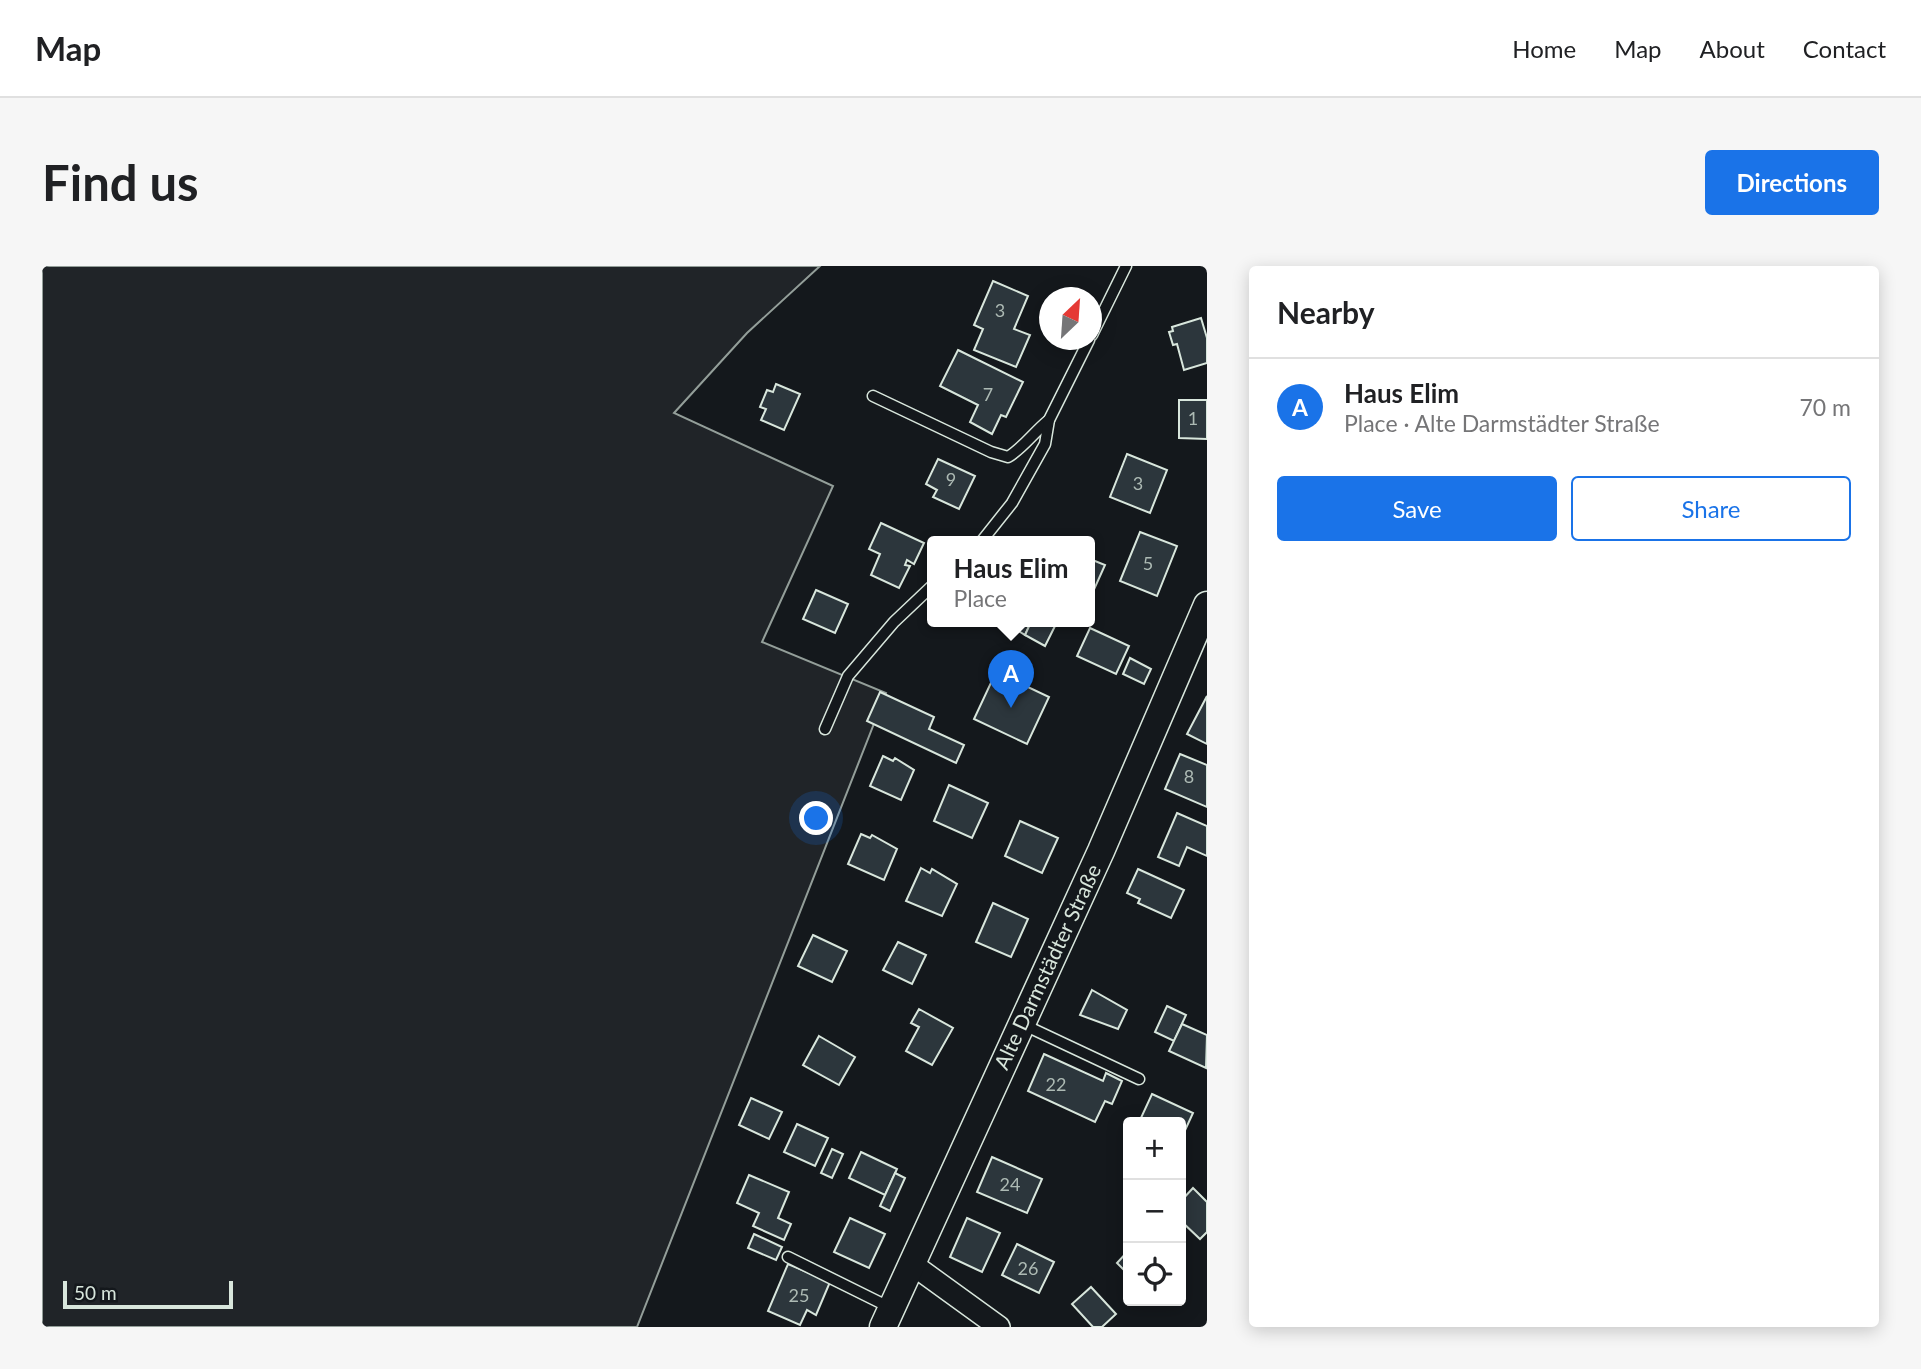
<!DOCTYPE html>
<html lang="en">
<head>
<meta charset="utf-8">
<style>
  body { margin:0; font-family:Lato,sans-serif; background:#f6f6f6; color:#202124 }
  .controls { position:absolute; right:21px; bottom:21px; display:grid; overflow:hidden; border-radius:7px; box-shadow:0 4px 18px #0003 }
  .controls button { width:63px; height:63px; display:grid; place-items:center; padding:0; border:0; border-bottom:2px solid #e0e0e0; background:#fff; color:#202124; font:35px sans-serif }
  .compass { position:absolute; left:997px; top:21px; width:63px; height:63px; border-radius:50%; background:#fff; box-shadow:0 4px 18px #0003; rotate:25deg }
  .scale { position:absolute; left:21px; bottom:18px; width:170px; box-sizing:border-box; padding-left:7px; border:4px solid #d8e6dc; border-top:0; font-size:19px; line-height:24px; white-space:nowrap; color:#d8e6dc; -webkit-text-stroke:5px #14181c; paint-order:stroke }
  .you { position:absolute; left:775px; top:553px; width:24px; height:24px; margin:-18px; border:5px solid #fff; border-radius:50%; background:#1a73e8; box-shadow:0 0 0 10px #1a73e833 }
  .badge { display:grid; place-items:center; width:46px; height:46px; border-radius:50%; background:#1a73e8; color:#fff; font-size:23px; font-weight:700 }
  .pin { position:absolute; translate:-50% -58px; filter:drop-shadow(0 2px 4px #0008) }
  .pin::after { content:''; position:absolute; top:37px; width:24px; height:21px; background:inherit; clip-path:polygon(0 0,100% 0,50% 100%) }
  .popup { position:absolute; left:885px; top:270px; width:168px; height:91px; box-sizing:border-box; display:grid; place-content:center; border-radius:7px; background:#fff; filter:drop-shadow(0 2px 5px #0005); font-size:23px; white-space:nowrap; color:#757577 }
  .popup b { font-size:26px; color:#202124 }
  .popup::after { content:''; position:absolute; left:50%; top:100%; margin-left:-14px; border:14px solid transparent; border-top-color:#fff }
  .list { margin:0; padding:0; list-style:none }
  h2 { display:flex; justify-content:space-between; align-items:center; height:91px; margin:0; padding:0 28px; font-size:30px }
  h2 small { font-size:23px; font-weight:400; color:#757577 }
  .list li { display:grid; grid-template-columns:46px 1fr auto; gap:21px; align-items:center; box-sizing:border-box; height:98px; padding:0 28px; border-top:2px solid #e0e0e0 }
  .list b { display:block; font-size:26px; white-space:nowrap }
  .list p { margin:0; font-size:23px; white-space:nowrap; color:#757577 }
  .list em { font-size:23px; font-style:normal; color:#757577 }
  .actions { display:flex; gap:14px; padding:21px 28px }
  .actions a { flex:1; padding:16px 0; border:2px solid #1a73e8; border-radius:7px; text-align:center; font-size:24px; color:#1a73e8 }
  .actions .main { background:#1a73e8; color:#fff }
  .icon { flex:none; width:38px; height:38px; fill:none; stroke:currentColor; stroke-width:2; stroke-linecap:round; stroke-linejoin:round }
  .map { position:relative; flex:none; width:1165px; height:1061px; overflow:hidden; border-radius:7px }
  header { display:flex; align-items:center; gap:42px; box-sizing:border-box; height:98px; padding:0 35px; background:#fff; border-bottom:2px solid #e0e0e0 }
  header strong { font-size:33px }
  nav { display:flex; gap:38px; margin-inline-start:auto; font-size:24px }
  .intro { display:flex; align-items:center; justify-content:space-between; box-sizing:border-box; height:168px; padding:0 42px }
  h1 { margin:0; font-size:49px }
  .button { padding:18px 32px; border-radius:7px; background:#1a73e8; color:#fff; font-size:24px; font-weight:700 }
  main { display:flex; gap:42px; padding:0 42px }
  aside { flex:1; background:#fff; border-radius:7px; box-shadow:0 4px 18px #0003 }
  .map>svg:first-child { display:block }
</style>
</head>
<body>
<header>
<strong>Map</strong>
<nav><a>Home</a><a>Map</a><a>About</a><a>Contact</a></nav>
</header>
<div class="intro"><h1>Find us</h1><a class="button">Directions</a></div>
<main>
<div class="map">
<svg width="1165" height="1061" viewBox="0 0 1165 1061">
  <rect width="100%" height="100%" fill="#14181c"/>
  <!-- green -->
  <polygon fill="#202428" stroke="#939e99" stroke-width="2" points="0,0 778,0 705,67 632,147 791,220 720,376 844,427 595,1061 0,1061"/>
  <!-- building -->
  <g fill="#2c363c" stroke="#d8e6dc" stroke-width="2">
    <polygon points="951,15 986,30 972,63 988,69 974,101 932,84 941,63 932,59"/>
    <polygon points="1159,52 1165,72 1165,97 1142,104 1135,78 1131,79 1127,66 1131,65 1130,61"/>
    <polygon points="916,84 981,116 964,151 959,149 950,168 928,156 936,139 898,120"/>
    <polygon points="734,118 758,128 742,164 719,154 724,143 718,141 725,124 731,126"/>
    <polygon points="1137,134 1165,134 1165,173 1137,172"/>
    <polygon points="1085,188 1125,204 1108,247 1068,231"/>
    <polygon points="896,193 933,210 917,243 891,231 895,224 884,218"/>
    <polygon points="839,257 882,277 872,298 865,294 863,299 868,300 857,322 829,309 838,288 827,283"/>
    <polygon points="1098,266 1135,280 1115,330 1078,315"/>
    <polygon points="1048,293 1063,299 1050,328 1048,327"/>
    <polygon points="774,324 806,338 793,367 761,353"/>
    <polygon points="962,356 989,356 983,369"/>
    <polygon points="989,356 1015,356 1003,380 983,369"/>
    <polygon points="1048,362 1087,380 1074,408 1035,390"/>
    <polygon points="1088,392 1109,403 1102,418 1081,408"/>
    <polygon points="954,406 1007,431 985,478 932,453"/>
    <polygon points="838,426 892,451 887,463 922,479 914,497 825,455"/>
    <polygon points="1165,430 1165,478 1145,468"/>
    <polygon points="1138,488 1165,499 1165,541 1123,523"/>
    <polygon points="841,490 851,495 853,492 872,504 859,534 828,520"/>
    <polygon points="907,519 946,537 930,572 892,555"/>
    <polygon points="1135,547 1165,560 1165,590 1145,581 1137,600 1116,591"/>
    <polygon points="978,555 1016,572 1000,607 963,590"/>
    <polygon points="819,568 828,572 830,569 855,583 842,614 806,598"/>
    <polygon points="879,602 888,607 890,603 915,618 900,650 864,635"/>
    <polygon points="1096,603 1142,624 1129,652 1096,637 1098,633 1085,627"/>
    <polygon points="951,637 986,653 969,691 934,676"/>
    <polygon points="771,669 805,685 790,716 756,700"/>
    <polygon points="856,676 884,689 870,718 841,704"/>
    <polygon points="1050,724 1085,744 1076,763 1038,749"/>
    <polygon points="1125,740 1144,749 1132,775 1113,766"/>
    <polygon points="877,743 911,762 890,799 864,785 877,761 869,757"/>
    <polygon points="1140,758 1165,769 1164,802 1127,785"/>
    <polygon points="777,770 813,791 797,819 761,799"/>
    <polygon points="1002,788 1061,815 1064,807 1080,815 1070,838 1063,835 1053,856 986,825"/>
    <polygon points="1110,828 1151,847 1139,873 1139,856 1098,854"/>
    <polygon points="709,832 740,846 727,873 697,859"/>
    <polygon points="755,858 786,872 773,900 742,886"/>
    <polygon points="790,883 801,888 790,912 779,907"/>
    <polygon points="819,886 855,903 843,929 807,912"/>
    <polygon points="950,891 1000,913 985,947 935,926"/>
    <polygon points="853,907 863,912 848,945 838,940"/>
    <polygon points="707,909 747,926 736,952 749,958 742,974 711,960 717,947 695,937"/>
    <polygon points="1151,922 1165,936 1165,966 1158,973 1139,955 1139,935"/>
    <polygon points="808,952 843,968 827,1002 792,986"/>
    <polygon points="925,952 958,967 940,1006 908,991"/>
    <polygon points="712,968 740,981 734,994 706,982"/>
    <polygon points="975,978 1012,996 997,1027 960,1009"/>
    <polygon points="1086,985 1086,1008 1075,997"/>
    <polygon points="746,998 788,1016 774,1049 765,1044 758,1059 726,1045"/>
    <polygon points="1049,1021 1074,1048 1060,1061 1051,1061 1030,1038"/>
  </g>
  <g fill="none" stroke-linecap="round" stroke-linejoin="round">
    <!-- service casing -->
    <g stroke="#d8e6dc" stroke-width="13">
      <g id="service">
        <polyline points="1050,69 1084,0"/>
        <path d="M831,130L949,186L966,191C981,182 992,166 1007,154"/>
        <polyline points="939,276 970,237 1003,178 1007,154 1047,74"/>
        <polyline points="783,463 806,410 852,356 890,320"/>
        <polyline points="980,758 1097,813"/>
        <polyline points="746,991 849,1042"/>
      </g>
    </g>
    <!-- minor casing -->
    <g stroke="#d8e6dc" stroke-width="24">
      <polyline id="minor" points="870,998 957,1061"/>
    </g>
    <!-- tertiary casing -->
    <g stroke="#d8e6dc" stroke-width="29">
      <polyline id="tertiary" points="841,1061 1059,585 1165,339"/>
    </g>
    <!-- service -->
    <use href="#service" stroke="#14181c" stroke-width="10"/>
    <!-- minor -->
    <use href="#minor" stroke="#14181c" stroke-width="21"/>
    <!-- tertiary -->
    <use href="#tertiary" stroke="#14181c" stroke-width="26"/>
  </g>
  <g text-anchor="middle" stroke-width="5" stroke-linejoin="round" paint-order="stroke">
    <!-- number labels -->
    <g font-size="18" fill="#adbab4">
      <text x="958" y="51">3</text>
      <text x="946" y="135">7</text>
      <text x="1151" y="159">1</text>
      <text x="909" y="220">9</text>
      <text x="1096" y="224">3</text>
      <text x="1106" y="304">5</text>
      <text x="1147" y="517">8</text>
      <text x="1014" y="825">22</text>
      <text x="968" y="925">24</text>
      <text x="986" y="1009">26</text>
      <text x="757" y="1036">25</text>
    </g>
    <!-- street labels -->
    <g font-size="21" fill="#d8e6dc" stroke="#14181c">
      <text transform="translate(1006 701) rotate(-65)" y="7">Alte Darmstädter Straße</text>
    </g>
  </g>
</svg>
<div class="controls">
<button>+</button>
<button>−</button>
<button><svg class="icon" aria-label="locate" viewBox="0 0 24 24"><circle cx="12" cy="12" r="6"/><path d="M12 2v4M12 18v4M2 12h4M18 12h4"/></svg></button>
</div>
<svg class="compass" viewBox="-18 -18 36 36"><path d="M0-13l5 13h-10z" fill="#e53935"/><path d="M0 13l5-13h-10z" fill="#757577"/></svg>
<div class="scale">50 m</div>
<div class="you"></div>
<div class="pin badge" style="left:969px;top:442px">A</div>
<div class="popup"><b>Haus Elim</b>Place</div>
</div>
<aside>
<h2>Nearby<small></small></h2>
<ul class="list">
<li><span class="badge">A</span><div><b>Haus Elim</b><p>Place · Alte Darmstädter Straße</p></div><em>70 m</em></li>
</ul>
<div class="actions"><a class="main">Save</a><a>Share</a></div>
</aside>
</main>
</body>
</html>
